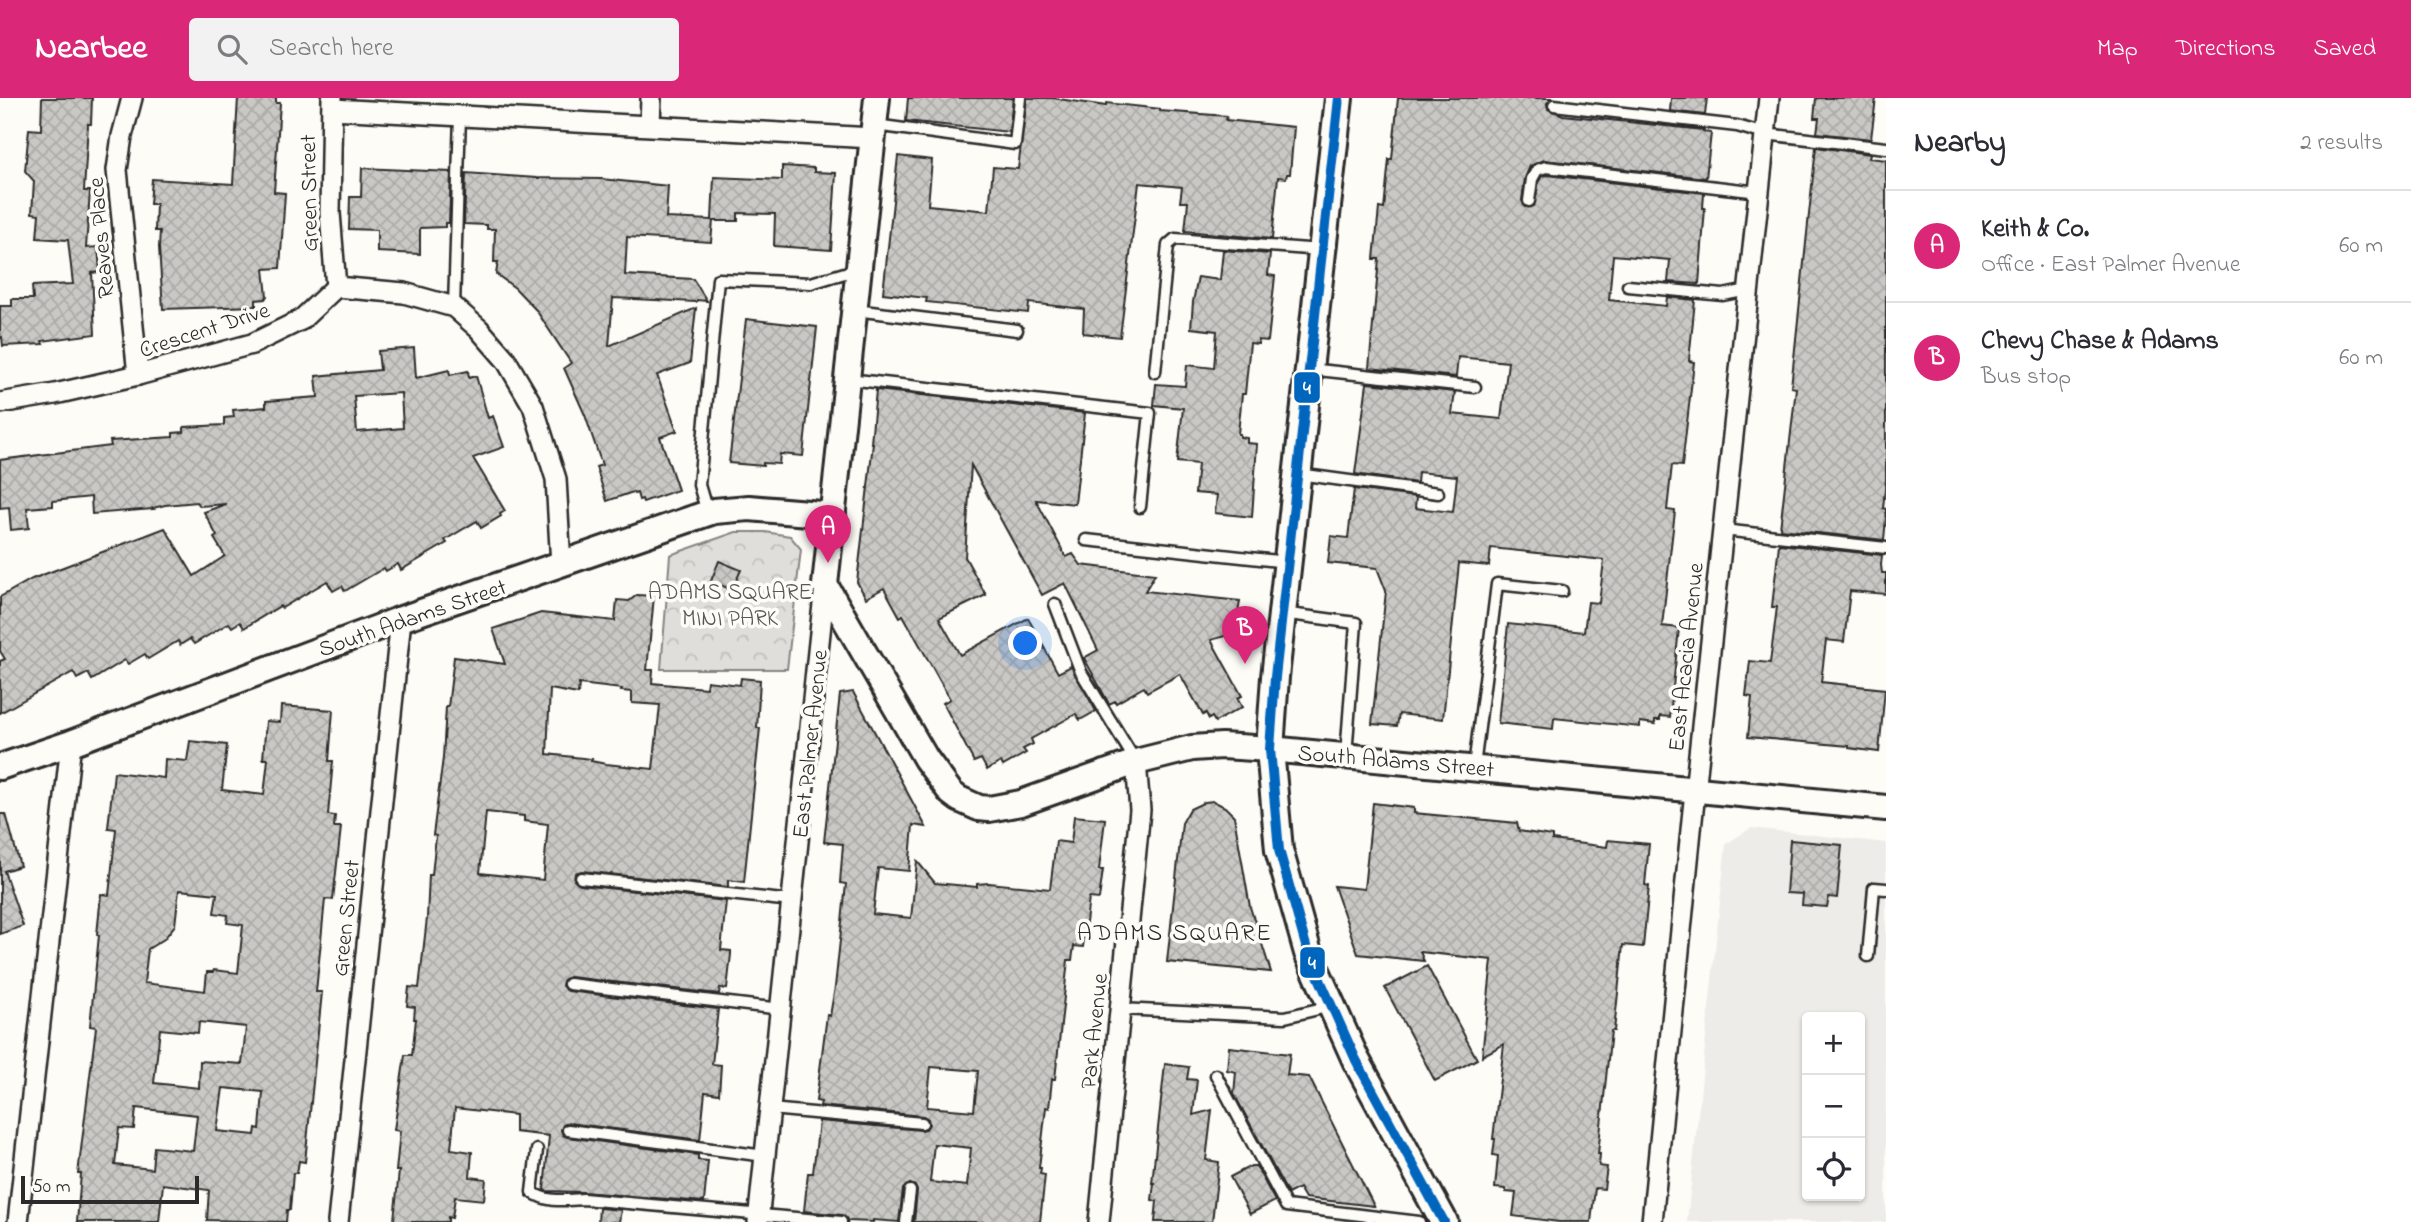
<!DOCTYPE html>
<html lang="en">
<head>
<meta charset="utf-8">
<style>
  body { margin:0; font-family:"Indie Flower",sans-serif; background:#f2f2f3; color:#2b2b33 }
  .controls { position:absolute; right:21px; bottom:21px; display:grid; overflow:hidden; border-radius:7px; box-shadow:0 2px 5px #0004 }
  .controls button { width:63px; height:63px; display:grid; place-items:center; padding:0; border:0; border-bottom:2px solid #e1e1e2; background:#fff; color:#2b2b33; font:35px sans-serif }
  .scale { position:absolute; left:21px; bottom:18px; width:178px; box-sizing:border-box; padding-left:7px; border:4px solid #2b2b2b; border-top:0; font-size:19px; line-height:24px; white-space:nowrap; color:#2b2b2b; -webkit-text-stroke:5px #fdfcf7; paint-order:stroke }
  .you { position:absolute; left:1026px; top:546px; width:24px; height:24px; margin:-18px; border:5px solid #fff; border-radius:50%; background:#1a73e8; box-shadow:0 0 0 10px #1a73e833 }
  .badge { display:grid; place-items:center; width:46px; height:46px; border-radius:50%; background:#db2777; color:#fff; font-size:23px; font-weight:700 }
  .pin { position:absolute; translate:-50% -58px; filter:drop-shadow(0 2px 4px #0008) }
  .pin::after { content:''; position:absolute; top:37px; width:24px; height:21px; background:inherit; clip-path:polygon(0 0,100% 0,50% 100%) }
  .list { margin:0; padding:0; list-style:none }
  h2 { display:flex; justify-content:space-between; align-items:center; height:91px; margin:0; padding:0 28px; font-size:30px }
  h2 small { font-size:23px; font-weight:400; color:#7c7c81 }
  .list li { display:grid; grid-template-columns:46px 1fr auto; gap:21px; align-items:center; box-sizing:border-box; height:112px; padding:0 28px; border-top:2px solid #e1e1e2 }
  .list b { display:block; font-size:26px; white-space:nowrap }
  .list p { margin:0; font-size:23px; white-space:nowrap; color:#7c7c81 }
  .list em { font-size:23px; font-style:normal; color:#7c7c81 }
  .icon { flex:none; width:38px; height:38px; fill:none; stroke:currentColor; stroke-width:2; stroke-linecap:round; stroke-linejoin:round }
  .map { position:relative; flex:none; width:1886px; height:1124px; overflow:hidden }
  header { display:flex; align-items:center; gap:42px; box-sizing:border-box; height:98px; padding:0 35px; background:#db2777; color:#fff }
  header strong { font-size:33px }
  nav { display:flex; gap:38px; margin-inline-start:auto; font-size:24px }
  .search { width:490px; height:63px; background:#f2f2f3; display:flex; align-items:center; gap:18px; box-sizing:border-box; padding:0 24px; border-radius:7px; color:#7c7c81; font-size:26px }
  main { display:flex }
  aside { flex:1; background:#fff }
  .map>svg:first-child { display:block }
</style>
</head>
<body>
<header>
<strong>Nearbee</strong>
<div class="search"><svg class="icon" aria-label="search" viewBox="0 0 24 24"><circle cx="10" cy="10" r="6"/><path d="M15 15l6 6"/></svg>Search here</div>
<nav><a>Map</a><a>Directions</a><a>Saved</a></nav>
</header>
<main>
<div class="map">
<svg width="1886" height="1124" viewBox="0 0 1886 1124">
  <defs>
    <pattern id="park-crowns" width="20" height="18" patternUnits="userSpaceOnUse" patternTransform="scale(1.75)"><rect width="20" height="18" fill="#dfdeda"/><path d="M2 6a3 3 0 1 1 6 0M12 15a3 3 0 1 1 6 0" fill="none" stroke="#c0bfbb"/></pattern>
    <pattern id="building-cross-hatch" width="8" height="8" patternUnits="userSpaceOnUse" patternTransform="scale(1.75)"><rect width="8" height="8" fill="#c9c8c4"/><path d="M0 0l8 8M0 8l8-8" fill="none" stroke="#adaca9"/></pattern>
  </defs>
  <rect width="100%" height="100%" fill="#fdfcf7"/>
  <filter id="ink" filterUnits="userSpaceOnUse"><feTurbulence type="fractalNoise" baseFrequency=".0143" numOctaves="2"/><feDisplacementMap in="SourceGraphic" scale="14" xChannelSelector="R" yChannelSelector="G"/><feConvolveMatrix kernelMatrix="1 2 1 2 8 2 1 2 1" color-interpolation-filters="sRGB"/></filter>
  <g filter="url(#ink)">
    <!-- built -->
    <path fill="#edece8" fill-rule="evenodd" d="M1751,730L1886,745V1124H1687L1726,746ZM1807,919H1860V1098H1807Z"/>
    <!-- park -->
    <polygon fill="url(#park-crowns)" stroke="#858482" stroke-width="2" points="736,434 765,434 790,438 801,451 787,571 661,571 670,457"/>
    <!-- building -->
    <g fill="url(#building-cross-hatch)" stroke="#2b2b2b" stroke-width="2" fill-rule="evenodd">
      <polygon points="42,0 92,0 91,26 88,26 84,93 90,93 86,150 98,149 100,174 92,175 95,236 42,243 43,246 3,248 2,239 0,240 0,208 12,208 12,201 33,201 32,188 73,186 68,142 37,140 39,116 32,115 34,83 25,73 29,31 41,32"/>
      <polygon points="238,0 276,0 276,5 280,5 274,94 285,95 280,170 264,171 267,198 265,201 256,202 256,208 163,211 159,149 160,133 155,133 156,106 150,106 152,81 233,86"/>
      <polygon points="908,0 1013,0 1009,34 906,23"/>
      <polygon points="1027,0 1052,0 1106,8 1106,5 1143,9 1160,11 1160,13 1227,18 1226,22 1294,29 1290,76 1287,76 1286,80 1278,79 1272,141 1185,133 1188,104 1180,104 1182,89 1139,85 1120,239 1083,235 1084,211 1029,205 1028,215 926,204 927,200 883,195 898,58 932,62 928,107 989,113 993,69 1018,71"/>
      <polygon points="1398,0 1552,0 1547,5 1548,11 1563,17 1703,32 1703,34 1711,35 1706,80 1544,62 1530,68 1525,80 1522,102 1525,109 1534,108 1539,83 1542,78 1547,77 1704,95 1703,110 1705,110 1699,186 1668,184 1670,162 1613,157 1609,202 1666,208 1667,199 1695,202 1689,263 1694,264 1682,368 1672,367 1667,412 1675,413 1662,528 1679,530 1670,619 1660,618 1660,622 1655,622 1655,626 1640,624 1640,629 1554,620 1553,631 1498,625 1508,526 1584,534 1588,504 1599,505 1604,462 1491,450 1489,468 1459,465 1443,621 1399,616 1397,628 1372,626 1386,493 1377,470 1328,465 1331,438 1348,440 1354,391 1416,399 1415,410 1453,414 1457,378 1418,374 1417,385 1355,376 1367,285 1455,294 1452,316 1501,321 1508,264 1458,259 1456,279 1369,270 1379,161 1374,161 1379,110 1384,111 1389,61 1392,61"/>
      <polygon points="1671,0 1707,0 1705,17 1670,13"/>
      <polygon points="1816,0 1876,0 1871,41 1817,35 1819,20 1814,20"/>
      <polygon points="1816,49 1870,56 1869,60 1886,62 1886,381 1883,410 1886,411 1886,419 1884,442 1780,431 1796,290 1791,289"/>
      <polygon points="782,68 814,70 814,74 836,75 831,152 774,148 775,116 738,115 738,123 713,123 711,144 627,139 625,177 693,181 707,203 697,202 696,204 613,200 609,248 696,210 690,265 657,277 677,333 660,339 678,392 643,404 642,401 639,402 637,395 634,396 633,394 607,403 596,369 602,367 585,317 564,270 571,265 536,212 515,190 496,176 498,164 494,164 495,131 487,131 487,127 464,126 466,75 537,80 601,81 668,88 666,120 712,122 714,79 782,82"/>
      <polygon points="362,70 451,74 449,125 445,125 445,129 420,130 420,156 377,154 377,132 349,131 350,99 361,99"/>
      <polygon points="1223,152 1270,156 1268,177 1275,178 1268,243 1258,242 1258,246 1250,245 1245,296 1242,296 1238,336 1240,336 1240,339 1247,340 1247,345 1257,346 1252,419 1215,415 1217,397 1195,395 1198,366 1177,364 1183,310 1154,307 1156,286 1185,288 1187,267 1214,270 1217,233 1191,230 1193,204 1198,179 1220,182"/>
      <polygon points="746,221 817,229 803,358 780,356 779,366 763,365 763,368 729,365"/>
      <path d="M414,250L416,280L449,272L450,277L468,273L469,280L476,278L488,320L493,318L504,349L473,360L505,413L500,416L501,418L481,430L477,423L445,442L447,445L401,472L398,466L386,473L384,470L345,493L342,488L333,493L327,483L282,510L280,508L244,530L240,524L232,529L229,525L194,546L190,541L180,547L178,543L148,561L145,556L128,566L125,562L92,582L88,575L77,581L73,574L0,615V563L5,561L0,553V499L32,481L165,430L194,478L225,458L214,440L217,438L204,414L226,406L200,408L197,404L165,407L153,410L154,411L92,416L91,399L53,403V408L27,410L29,430L11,432L9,409L0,410V362L111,348L110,343L173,339V335L184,334V329L224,327V320L234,319L233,312L266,309V303L318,299L316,278L380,272L378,253ZM401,295L403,330L357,334L354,298Z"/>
      <polygon points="876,292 1085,315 1075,406 1036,402 1066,459 1073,456 1081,467 1155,476 1145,493 1240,503 1235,535 1211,542 1242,598 1237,600 1242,609 1215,624 1212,619 1209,621 1206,615 1203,617 1180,576 1147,594 1144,589 1116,605 1115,603 1109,606 1084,560 1098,552 1065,485 1042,497 971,367 965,459 986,497 939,520 960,557 1028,520 1058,575 1071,568 1096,613 1080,622 1076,616 1031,641 1033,646 1023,651 1026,655 1003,668 1001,664 987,672 981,661 974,664 943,605 950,601 903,517 900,519 884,490 866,500 857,484 873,345 871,345"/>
      <polygon points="1779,446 1882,457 1881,467 1882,475 1886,475 1886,496 1850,493 1844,544 1826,542 1821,584 1885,591 1879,654 1849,650 1849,648 1748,639 1752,599 1746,598 1750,563 1770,565 1777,509 1772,509"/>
      <polygon points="719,463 741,472 732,492 711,483"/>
      <path d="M637,497L654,498L647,572H653L652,585L706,590L707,583L740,587L741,580L760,582L757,630H760L744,784L728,782V789L582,773L575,775L574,782L580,787L726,803L721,852L731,853V856L727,891L720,890L719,896L570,879L564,881L562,888L568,893L718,911L712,966L721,967L719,996L705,994L700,1042L569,1025L563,1027L561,1032L563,1037L567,1039L698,1057V1062L708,1063L704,1104L583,1094L546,1093L544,1092L549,1038L515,1034V1017L455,1010L451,1051L472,1054L470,1079L486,1081L484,1102L455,1099L452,1120L448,1119V1124H395L394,1122L399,1073H396L400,1033L394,1032L405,957H412L416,921H414L415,909L407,908L409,889L419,890L427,820L429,777H432L436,738L433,737L443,660L446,609H448L454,559L505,566L493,531L541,515L615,523L617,502L629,503ZM579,586L622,591L621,593L632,594V605L660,607L653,671L606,666L591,663L592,661L547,656L550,591L578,596ZM486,714L524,718V723L548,726L543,782L480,775Z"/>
      <path d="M853,594L926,729L913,727L909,773L878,770L873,816L911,820L917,763L935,785L977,789V786L989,785L1050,791L1056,743L1071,745L1074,718L1105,721L1099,772H1103L1099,801L1089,800L1083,849L1074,848L1072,862H1068L1055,981H1052L1049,1010L1046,1009L1039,1070H1041L1040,1076L1045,1077L1040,1124H914L917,1093L915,1088L910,1086L903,1091L899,1124L873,1122V1124L848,1123L842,1117L804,1113L808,1075H813L819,1023L921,1032L926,1031L929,1026L928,1021L923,1018L820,1008L821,1004L816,1003L827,917L830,918L835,889L846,786L840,785L843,746L824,744L840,596ZM931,969L978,973L974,1013L927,1009ZM934,1046L971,1050L967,1088L930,1084Z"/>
      <path d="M281,608L333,612L329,663H333L328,717L335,718L334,729H341L333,802L325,801L316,894H322L305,1064L299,1063L297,1075H293L290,1112H287L286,1124L207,1122L209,1092L163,1086L159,1124H77L81,1076H78L96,929L90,928L99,837H97L101,796L109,797L116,731L108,730L114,674L164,680L165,661L187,663L190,643L227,647L222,692L264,697L268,661H263L266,623L280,624ZM179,792L217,796L214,815L228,817L227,825L243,827L238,875L214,872L213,874H207L205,893L144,885L148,851L164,841L175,827ZM199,924L246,929L242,966L200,963L199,990L154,985L160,931L198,935ZM223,990L263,994L260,1031L256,1030L255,1037L217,1033ZM136,1010L197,1017L193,1053L154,1049L152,1071L115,1067L119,1030L134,1031Z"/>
      <polygon points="1213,703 1225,709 1234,718 1250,809 1271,874 1167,864 1182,725 1190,711 1205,704"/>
      <polygon points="1373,705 1414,710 1414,715 1517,725 1519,733 1552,738 1552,742 1607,749 1608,742 1649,746 1645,787 1649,788 1643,849 1623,847 1614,933 1611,933 1598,1056 1600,1056 1599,1068 1607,1069 1604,1091 1595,1090 1591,1124 1559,1124 1513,1118 1516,1095 1506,1094 1506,1091 1495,1090 1498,1058 1493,1057 1495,1041 1493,1041 1504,946 1482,958 1492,862 1420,854 1424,863 1358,856 1334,788 1364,791"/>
      <polygon points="0,716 6,716 20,768 4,773 23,828 0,836"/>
      <polygon points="1790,742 1842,747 1837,800 1829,799 1827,809 1802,807 1803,796 1786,795"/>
      <polygon points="1427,868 1477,961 1435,983 1385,890"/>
      <polygon points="1229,949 1290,956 1287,977 1309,979 1374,1108 1305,1100 1299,1090 1288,1096 1234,996 1236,974 1227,972"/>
      <polygon points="1165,966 1189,969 1187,981 1197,982 1193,1017 1212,1012 1206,1062 1219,1064 1212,1124 1155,1124 1157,1103 1152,1102 1154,1085 1152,1085"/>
      <polygon points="1251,1068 1256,1068 1275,1103 1250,1116 1230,1079"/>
      <polygon points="599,1110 621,1112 619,1124 598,1124"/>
    </g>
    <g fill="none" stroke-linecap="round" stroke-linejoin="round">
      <!-- service casing -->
      <g stroke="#2b2b2b" stroke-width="15">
        <g id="service">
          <polyline points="1554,7 1737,28 1765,36 1886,50"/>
          <polyline points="875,27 1015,46 1020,0"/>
          <polyline points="1529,103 1532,81 1537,72 1546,69 1759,94"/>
          <polyline points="1628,188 1723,197 1748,192"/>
          <polyline points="454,209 460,17"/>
          <polyline points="855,212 1017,232"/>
          <polyline points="1309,271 1475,289"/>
          <polyline points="1155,274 1168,147 1175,141 1321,152"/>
          <polyline points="848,281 1150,315 1140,409"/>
          <polyline points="1298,376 1438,395"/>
          <polyline points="707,414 699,387 718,181 811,185 858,171"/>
          <polyline points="1723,432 1886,450"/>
          <polyline points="1086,442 1287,464"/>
          <polyline points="1055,506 1081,574 1136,664"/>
          <polyline points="1282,515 1356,525 1346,658"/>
          <polyline points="1474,669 1497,486 1562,493"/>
          <polyline points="581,780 792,803"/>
          <polyline points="1868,858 1874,790 1886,791"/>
          <polyline points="569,886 781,911"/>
          <polyline points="1120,911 1285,919 1331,908"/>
          <polyline points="1216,977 1286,1108 1419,1124"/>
          <polyline points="770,1011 922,1025"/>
          <polyline points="568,1032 765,1058"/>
          <path d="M537,1052L532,1094C547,1105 565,1102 583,1101L841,1124"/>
          <polyline points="906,1124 910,1093"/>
        </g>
      </g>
      <!-- minor casing -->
      <g stroke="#2b2b2b" stroke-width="24">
        <g id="minor">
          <polyline points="132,0 122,38 117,72 138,277"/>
          <polyline points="332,0 330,115 336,189"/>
          <polyline points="332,11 873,40"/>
          <polyline points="650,27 651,0"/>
          <polyline points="0,305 55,296 138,277 252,246 301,222 336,189 404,195 454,209 479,231 506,262 533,308 556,381 561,467"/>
          <polyline points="18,1124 71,645"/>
          <polyline points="338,1124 401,521"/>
          <polyline points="758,1124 825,487"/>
          <polyline points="1099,1124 1140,712 1136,664"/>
          <polyline points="1652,1124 1692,722 1769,0"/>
        </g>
      </g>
      <!-- tertiary casing -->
      <g stroke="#2b2b2b" stroke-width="30">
        <g id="tertiary">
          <polyline points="877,0 825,487 926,661 951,695 959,701 979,710 989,711 1021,705 1136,664 1192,650 1222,648 1270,651 1886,710"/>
          <polyline points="0,669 71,645 401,521 714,413 749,410 833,417"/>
        </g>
      </g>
      <!-- secondary casing -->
      <g stroke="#2b2b2b" stroke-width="32">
        <polyline id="secondary" points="1339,0 1275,579 1270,651 1279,752 1308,855 1356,962 1444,1124"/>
      </g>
      <!-- service -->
      <use href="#service" stroke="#fdfcf7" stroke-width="10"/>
      <!-- minor -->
      <use href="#minor" stroke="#fdfcf7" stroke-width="19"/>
      <!-- tertiary -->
      <use href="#tertiary" stroke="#fdfcf7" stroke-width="24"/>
      <!-- secondary -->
      <use href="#secondary" stroke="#fdfcf7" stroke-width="26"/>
      <!-- bus-1 casing -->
      <g stroke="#fdfcf7" stroke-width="16">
        <polyline id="bus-1" points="1339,0 1275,579 1270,651 1279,752 1308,855 1356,962 1444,1124"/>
      </g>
      <!-- bus-1 -->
      <use href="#bus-1" stroke="#0065bd" stroke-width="10"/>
    </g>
  </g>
  <g text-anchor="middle" stroke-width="7" stroke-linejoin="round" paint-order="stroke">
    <!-- street labels -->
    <g font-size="23" fill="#2b2b2b" stroke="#fdfcf7">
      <text transform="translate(308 95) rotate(-91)" y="8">Green Street</text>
      <text transform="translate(100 140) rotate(-95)" y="8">Reaves Place</text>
      <text transform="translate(204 231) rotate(-18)" y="8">Crescent Drive</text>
      <text transform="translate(412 519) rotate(-19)" y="8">South Adams Street</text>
      <text transform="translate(1685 559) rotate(-84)" y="8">East Acacia Avenue</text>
      <text transform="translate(809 646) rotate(-84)" y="8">East Palmer Avenue</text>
      <text transform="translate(1396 662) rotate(5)" y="8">South Adams Street</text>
      <text transform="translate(345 820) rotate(-84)" y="8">Green Street</text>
      <text transform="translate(1093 933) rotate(-84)" y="8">Park Avenue</text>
    </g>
    <!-- park labels -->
    <g font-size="23" fill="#585857" stroke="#fdfcf7">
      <text x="730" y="501">ADAMS SQUARE<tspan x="730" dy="26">MINI PARK</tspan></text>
    </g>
    <!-- neighbourhood labels -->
    <g font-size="24" letter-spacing="2" fill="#2b2b2b" stroke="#fdfcf7">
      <text x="1175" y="842">ADAMS SQUARE</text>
    </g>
  </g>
  <g stroke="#fdfcf7" stroke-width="2.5">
    <rect x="1293" y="273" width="28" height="33" rx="7" fill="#0065bd"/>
    <rect x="1299" y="848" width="27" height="33" rx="7" fill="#0065bd"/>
  </g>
  <g font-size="19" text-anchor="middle" font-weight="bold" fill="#fff">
    <text x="1307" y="296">4</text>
    <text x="1312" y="871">4</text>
  </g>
</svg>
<div class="controls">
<button>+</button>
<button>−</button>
<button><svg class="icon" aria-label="locate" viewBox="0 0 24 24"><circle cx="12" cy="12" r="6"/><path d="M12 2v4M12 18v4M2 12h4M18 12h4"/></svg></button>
</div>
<div class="scale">50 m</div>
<div class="you"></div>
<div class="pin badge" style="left:828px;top:465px">A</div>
<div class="pin badge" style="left:1245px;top:566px">B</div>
</div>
<aside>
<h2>Nearby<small>2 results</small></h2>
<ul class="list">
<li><span class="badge">A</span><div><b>Keith &amp; Co.</b><p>Office · East Palmer Avenue</p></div><em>60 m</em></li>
<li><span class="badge">B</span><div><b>Chevy Chase &amp; Adams</b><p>Bus stop</p></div><em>60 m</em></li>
</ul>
</aside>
</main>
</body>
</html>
